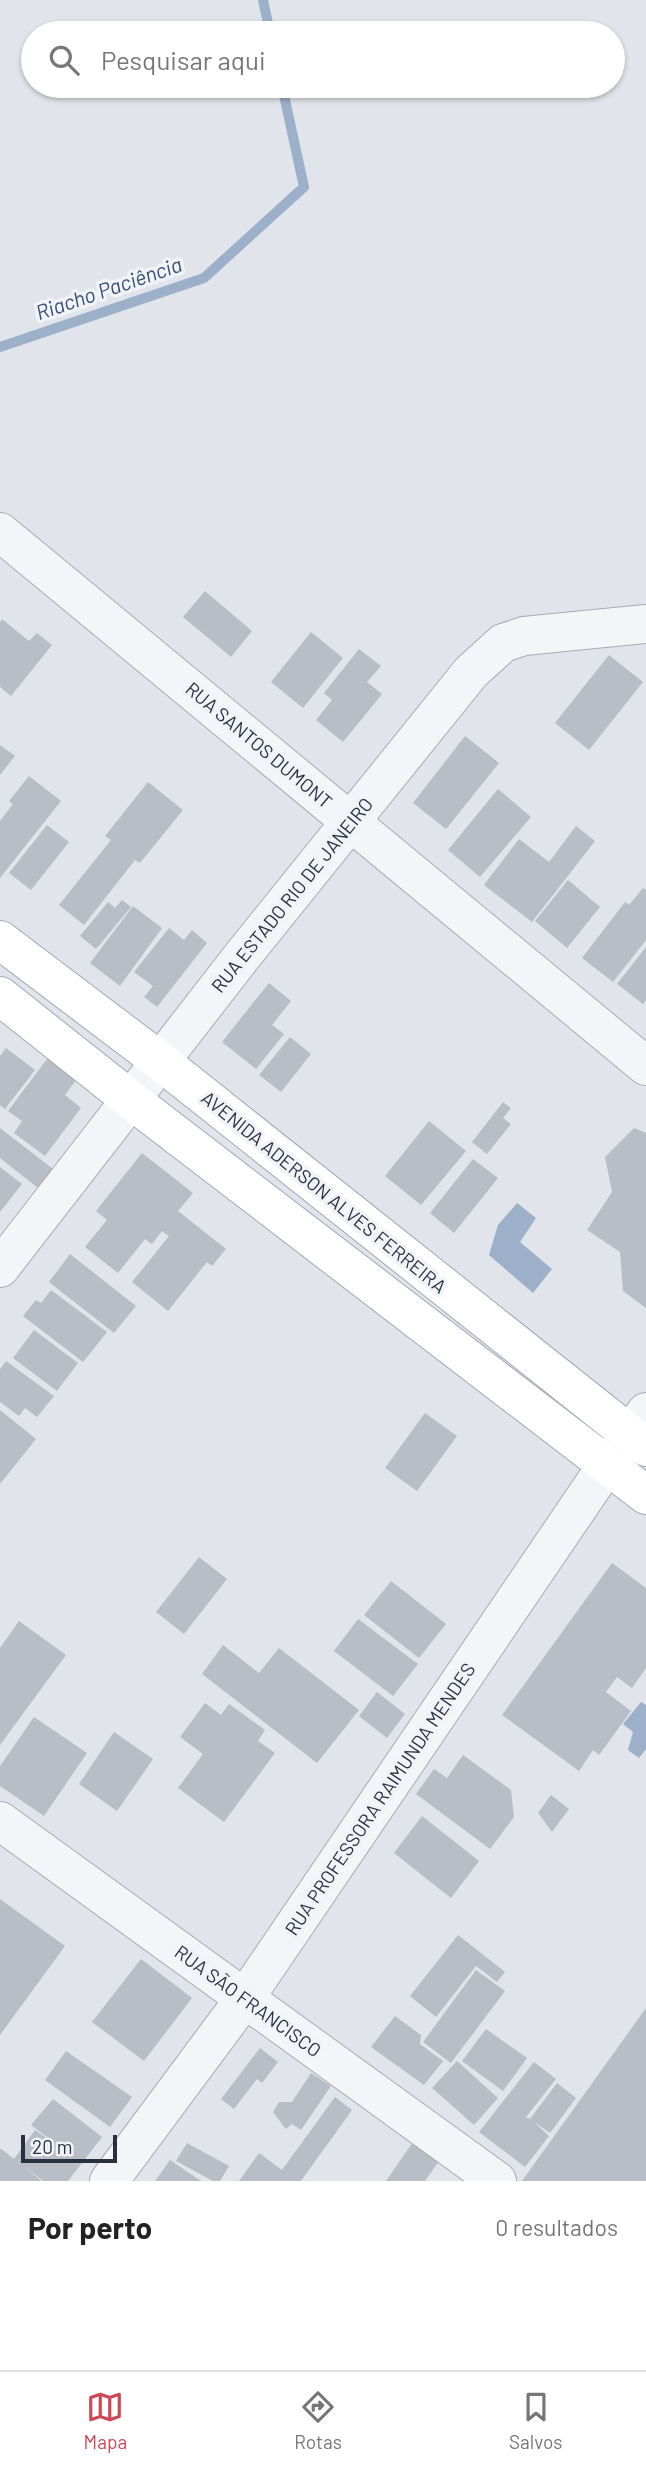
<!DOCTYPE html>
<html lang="pt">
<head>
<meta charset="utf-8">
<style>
  body { margin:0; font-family:Barlow,sans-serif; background:#f6f6f6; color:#222 }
  .scale { position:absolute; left:21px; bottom:18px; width:96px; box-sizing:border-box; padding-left:7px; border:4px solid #293141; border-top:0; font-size:19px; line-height:24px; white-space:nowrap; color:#293141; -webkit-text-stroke:5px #f1f3f7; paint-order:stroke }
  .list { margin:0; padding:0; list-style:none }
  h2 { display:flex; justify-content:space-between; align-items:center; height:91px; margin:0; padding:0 28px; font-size:30px }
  h2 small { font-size:23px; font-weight:400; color:#767676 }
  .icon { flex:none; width:38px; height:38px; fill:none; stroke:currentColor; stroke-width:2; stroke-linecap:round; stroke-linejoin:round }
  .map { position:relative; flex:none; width:646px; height:2181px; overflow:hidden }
  .search { position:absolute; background:#fff; box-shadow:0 2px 5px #0004; left:21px; right:21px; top:21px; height:77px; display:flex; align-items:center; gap:18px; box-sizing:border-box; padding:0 24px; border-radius:38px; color:#767676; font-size:26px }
  .sheet { height:189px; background:#fff }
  nav { display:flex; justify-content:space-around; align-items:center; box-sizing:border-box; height:98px; border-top:2px solid #e0e0e0; background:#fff; font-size:19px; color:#767676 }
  nav a { display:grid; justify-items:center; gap:4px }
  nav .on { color:#ce4755 }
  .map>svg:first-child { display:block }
</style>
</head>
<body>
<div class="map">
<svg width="646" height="2181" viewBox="0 0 646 2181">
  <rect width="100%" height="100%" fill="#e1e4ea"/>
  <!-- water -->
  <g fill="#9cb0c9">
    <polygon points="517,1203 536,1218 520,1242 552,1269 533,1293 489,1255 498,1225"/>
    <polygon points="641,1702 646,1705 646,1749 639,1758 628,1750 633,1732 623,1724"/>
  </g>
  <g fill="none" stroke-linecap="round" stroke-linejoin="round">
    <!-- stream -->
    <g stroke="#9cb0c9" stroke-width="10">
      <polyline points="263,0 270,33"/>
      <polyline points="0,347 204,278 304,187 282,86"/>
    </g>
  </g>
  <!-- building -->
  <g fill="#b8bdc6">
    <polygon points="205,591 252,631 231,657 183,617"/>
    <polygon points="2,619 29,641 37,633 52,645 11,696 0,687 0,622"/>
    <polygon points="311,632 343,658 303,708 271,682"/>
    <polygon points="359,649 381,666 367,682 382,694 343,742 316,720 332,700 324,693"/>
    <polygon points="609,655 643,682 589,750 555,723"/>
    <polygon points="465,736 499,763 446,829 413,803"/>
    <polygon points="0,745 15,756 0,775"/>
    <polygon points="29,776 61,801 0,878 0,821 13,804 9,801"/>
    <polygon points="148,782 183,810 140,863 135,860 84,925 59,905 111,840 105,836"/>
    <polygon points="498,789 531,817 480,877 448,850"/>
    <polygon points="47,825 69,842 31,890 9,873"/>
    <polygon points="576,826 595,841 532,922 484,885 519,839 549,862"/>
    <polygon points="568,880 600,907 567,948 535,921"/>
    <polygon points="643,888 646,890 646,940 613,982 582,958 625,902 629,905"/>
    <polygon points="122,900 131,907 96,949 80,936 108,902 115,908"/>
    <polygon points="133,906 162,928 120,986 90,963"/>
    <polygon points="169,928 184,940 192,930 207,943 157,1007 144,997 153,986 134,972"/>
    <polygon points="646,947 646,1000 643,1004 617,984"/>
    <polygon points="269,983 291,1001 272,1025 284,1034 256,1069 222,1042"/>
    <polygon points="290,1037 311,1054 281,1092 259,1075"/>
    <polygon points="6,1048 35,1070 5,1109 0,1105 0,1056"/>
    <polygon points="47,1059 76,1080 65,1095 81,1108 45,1156 14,1133 22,1121 8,1111"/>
    <polygon points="503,1102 511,1108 503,1118 511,1124 487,1154 472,1142"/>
    <polygon points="429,1121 466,1151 421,1205 385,1176"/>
    <polygon points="0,1128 53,1169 38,1188 0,1158"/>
    <polygon points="634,1128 646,1133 646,1308 623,1291 620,1252 587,1230 612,1192 605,1157"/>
    <polygon points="142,1153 193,1193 178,1211 226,1249 212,1266 207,1262 168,1311 132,1282 169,1236 162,1231 152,1244 145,1239 118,1273 85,1247 107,1220 96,1211"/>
    <polygon points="473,1159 498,1178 454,1233 430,1213"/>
    <polygon points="0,1167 22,1184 0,1212"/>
    <polygon points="70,1254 136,1306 114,1333 49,1282"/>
    <polygon points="51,1290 107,1332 83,1362 23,1316 36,1300 41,1303"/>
    <polygon points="34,1330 78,1363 57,1391 13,1358"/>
    <polygon points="6,1361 54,1396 37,1417 25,1408 19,1416 0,1402 0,1369"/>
    <polygon points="0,1410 36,1439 0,1484"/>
    <polygon points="425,1413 457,1436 417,1491 385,1468"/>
    <polygon points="199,1557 227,1579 184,1634 156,1612"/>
    <polygon points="612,1563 646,1588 646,1668 632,1688 617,1677 606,1692 631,1711 599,1755 593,1750 579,1771 502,1715"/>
    <polygon points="391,1581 446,1624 419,1658 364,1615"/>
    <polygon points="358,1619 418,1664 393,1696 334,1651"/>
    <polygon points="19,1621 66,1655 0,1745 0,1648"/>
    <polygon points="223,1645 259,1673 279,1648 359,1710 317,1763 202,1674"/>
    <polygon points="377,1692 405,1714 387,1738 359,1716"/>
    <polygon points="205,1703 221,1715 229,1704 265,1730 258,1741 275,1753 224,1822 178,1788 203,1754 180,1737"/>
    <polygon points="34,1717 87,1753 44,1816 0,1786 0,1766"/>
    <polygon points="114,1732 153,1759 117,1811 79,1784"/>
    <polygon points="463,1755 511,1790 514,1817 490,1849 416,1794 434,1769 447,1778"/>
    <polygon points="551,1795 569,1809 552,1832 538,1813"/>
    <polygon points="422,1816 479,1861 451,1898 394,1853"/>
    <polygon points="0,1899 65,1946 0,2035"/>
    <polygon points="458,1935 505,1972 497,1982 476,1966 436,2017 410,1996"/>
    <polygon points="141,1959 192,1998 144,2061 92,2022"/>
    <polygon points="476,1970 505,1991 451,2063 423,2042"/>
    <polygon points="646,2008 646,2181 522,2181"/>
    <polygon points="395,2016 421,2035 420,2044 443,2061 424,2085 371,2047"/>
    <polygon points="486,2029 527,2058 503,2091 462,2061"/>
    <polygon points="260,2048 278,2062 262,2083 257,2079 234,2109 221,2099"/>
    <polygon points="66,2051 132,2097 110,2127 45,2080"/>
    <polygon points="457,2061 498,2098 474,2125 432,2088"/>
    <polygon points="534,2062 556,2079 526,2117 530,2119 557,2083 576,2098 550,2133 534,2122 549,2136 525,2167 479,2132"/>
    <polygon points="311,2073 331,2086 301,2130 292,2124 286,2129 273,2112 279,2102 292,2102"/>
    <polygon points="335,2097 352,2110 301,2181 239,2181 259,2153 282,2170"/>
    <polygon points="53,2099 102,2137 68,2181 43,2181 26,2168 41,2181 0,2181 0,2148 14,2159 35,2130 57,2145 31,2125"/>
    <polygon points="413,2142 439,2161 425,2181 386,2181"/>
    <polygon points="187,2143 229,2166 220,2181 213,2181 176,2161"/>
    <polygon points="170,2160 201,2181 155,2181"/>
  </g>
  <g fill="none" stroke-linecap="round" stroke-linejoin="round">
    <!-- minor casing -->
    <g stroke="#a6abb4" stroke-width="40">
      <g id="minor">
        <polyline points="0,532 646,1066"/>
        <polyline points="0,1268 243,955 471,672 503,643 524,636 646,624"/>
        <polyline points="0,1821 497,2181"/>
        <polyline points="109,2181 245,1998 607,1465 646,1412"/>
      </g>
    </g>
    <!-- major casing -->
    <g stroke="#a0a8b5" stroke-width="40">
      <g id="major">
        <polyline points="0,940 160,1061 646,1447"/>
        <polyline points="0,996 131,1100 646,1495"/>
      </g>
    </g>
    <!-- minor -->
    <use href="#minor" stroke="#f4f5f8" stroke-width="38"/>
    <!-- major -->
    <use href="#major" stroke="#fff" stroke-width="38"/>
  </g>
  <g text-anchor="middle" stroke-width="7" stroke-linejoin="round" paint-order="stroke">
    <!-- street labels -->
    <g font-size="19" fill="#293141" stroke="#f1f3f7">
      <text transform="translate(259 745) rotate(40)" y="7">RUA SANTOS DUMONT</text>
      <text transform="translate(292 895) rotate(-51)" y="7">RUA ESTADO RIO DE JANEIRO</text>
      <text transform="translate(324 1192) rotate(39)" y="7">AVENIDA ADERSON ALVES FERREIRA</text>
      <text transform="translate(380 1799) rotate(-56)" y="7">RUA PROFESSORA RAIMUNDA MENDES</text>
      <text transform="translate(248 2001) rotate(36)" y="7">RUA SÃO FRANCISCO</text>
    </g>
    <!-- water labels -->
    <g font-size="21" font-style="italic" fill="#344e75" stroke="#f1f3f7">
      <text transform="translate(109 289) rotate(-19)" y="7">Riacho Paciência</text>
    </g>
  </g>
</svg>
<div class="scale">20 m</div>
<div class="search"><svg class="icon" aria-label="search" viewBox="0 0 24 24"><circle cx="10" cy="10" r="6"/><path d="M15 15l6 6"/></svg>Pesquisar aqui</div>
</div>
<section class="sheet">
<h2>Por perto<small>0 resultados</small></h2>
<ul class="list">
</ul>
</section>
<nav>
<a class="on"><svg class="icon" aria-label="map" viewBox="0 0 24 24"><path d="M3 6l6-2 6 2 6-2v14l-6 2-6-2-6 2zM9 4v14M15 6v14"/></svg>Mapa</a>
<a><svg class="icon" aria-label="directions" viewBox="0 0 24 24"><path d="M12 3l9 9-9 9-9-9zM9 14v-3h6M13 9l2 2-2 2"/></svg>Rotas</a>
<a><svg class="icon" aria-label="saved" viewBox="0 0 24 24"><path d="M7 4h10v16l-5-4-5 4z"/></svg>Salvos</a>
</nav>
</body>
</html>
